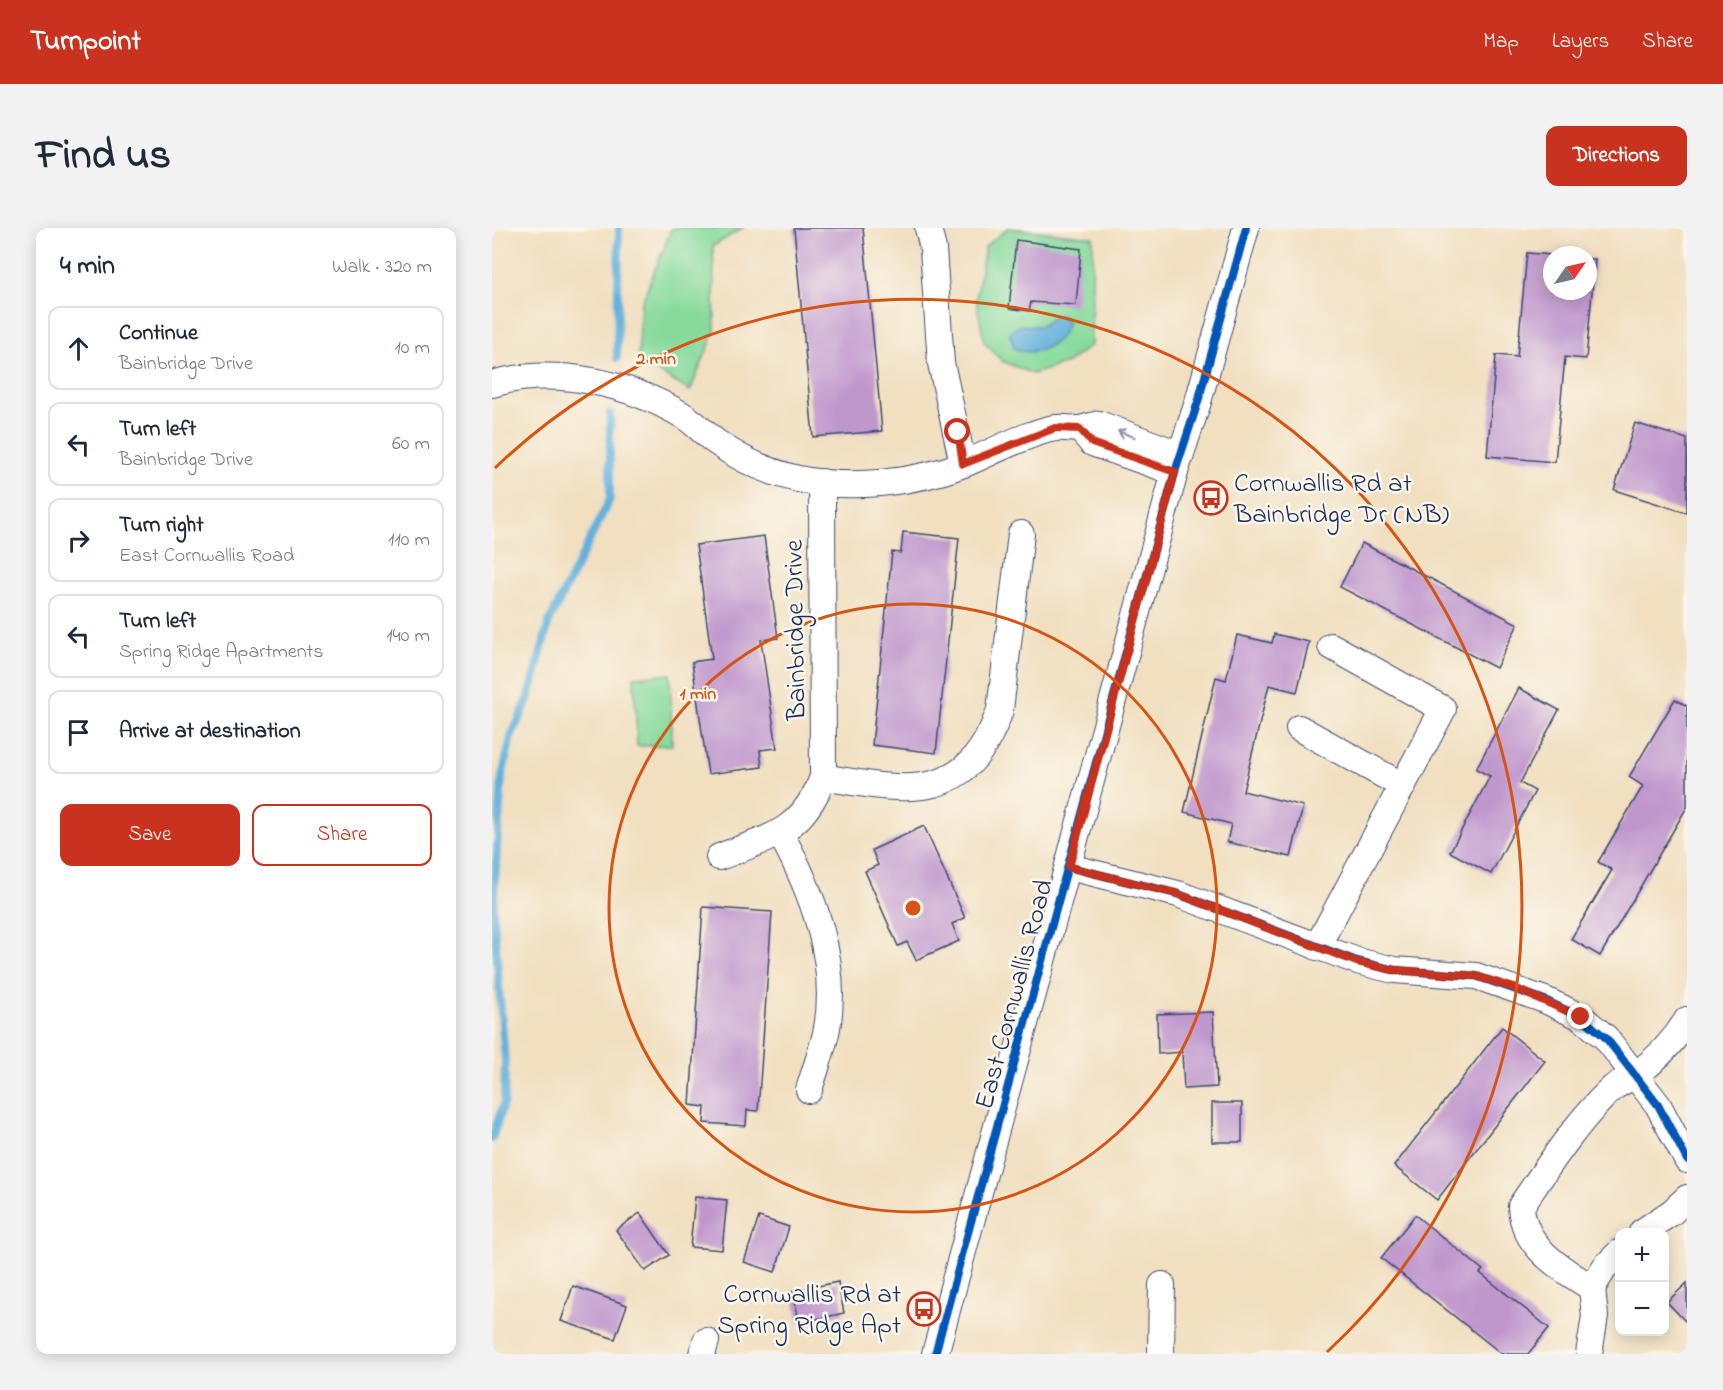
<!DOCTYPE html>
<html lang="en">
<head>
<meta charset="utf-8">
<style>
  body { margin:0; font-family:"Indie Flower",sans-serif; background:#f2f2f3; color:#1f2937 }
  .controls { position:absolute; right:18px; bottom:18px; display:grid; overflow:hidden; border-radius:12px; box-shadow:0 3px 15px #0003 }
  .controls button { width:54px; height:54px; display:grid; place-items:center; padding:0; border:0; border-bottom:2px solid #e0e1e3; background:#fff; color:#1f2937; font:30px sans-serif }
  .compass { position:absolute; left:1051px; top:18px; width:54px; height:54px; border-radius:50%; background:#fff; box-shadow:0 3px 15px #0003; rotate:56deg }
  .stop { position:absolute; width:18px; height:18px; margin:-14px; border:4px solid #c8321e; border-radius:50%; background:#fff }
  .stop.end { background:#c8321e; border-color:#fff; box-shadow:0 2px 6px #0008 }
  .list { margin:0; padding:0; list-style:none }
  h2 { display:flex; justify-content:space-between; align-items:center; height:78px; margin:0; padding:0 24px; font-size:26px }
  h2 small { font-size:20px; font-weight:400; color:#747a83 }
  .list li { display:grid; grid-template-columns:39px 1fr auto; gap:18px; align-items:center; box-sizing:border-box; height:84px; margin:0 12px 12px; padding:0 12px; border:2px solid #e0e1e3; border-radius:12px }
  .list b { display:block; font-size:22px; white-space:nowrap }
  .list p { margin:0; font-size:20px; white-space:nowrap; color:#747a83 }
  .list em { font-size:20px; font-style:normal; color:#747a83 }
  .actions { display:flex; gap:12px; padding:18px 24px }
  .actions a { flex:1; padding:14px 0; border:2px solid #c8321e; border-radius:12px; text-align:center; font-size:21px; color:#c8321e }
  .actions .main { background:#c8321e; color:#fff }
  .icon { flex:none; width:33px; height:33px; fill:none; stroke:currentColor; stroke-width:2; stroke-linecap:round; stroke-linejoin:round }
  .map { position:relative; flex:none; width:1195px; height:1126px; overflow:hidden; border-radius:12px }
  header { display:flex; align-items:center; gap:36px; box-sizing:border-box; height:84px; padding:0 30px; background:#c8321e; color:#fff }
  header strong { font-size:28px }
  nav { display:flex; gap:33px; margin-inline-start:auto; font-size:21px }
  .intro { display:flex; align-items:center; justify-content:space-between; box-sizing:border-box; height:144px; padding:0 36px }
  h1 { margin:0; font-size:42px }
  .button { padding:15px 27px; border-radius:12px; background:#c8321e; color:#fff; font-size:21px; font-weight:700 }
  main { display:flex; gap:36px; padding:0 36px }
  aside { flex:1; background:#fff; border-radius:12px; box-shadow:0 3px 15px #0003 }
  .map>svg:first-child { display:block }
</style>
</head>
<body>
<header>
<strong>Turnpoint</strong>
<nav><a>Map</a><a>Layers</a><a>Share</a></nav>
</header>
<div class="intro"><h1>Find us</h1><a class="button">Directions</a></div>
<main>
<aside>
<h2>4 min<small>Walk · 320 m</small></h2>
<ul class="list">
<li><svg class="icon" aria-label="ahead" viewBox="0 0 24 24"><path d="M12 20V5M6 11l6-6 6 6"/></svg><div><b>Continue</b><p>Bainbridge Drive</p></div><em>10 m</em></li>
<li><svg class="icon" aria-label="left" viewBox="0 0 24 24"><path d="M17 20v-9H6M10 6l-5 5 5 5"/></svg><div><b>Turn left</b><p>Bainbridge Drive</p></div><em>60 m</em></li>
<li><svg class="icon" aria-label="right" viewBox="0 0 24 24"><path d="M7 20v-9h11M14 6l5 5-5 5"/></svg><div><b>Turn right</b><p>East Cornwallis Road</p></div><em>110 m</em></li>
<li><svg class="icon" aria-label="left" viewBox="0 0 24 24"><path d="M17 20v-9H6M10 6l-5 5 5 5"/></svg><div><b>Turn left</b><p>Spring Ridge Apartments</p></div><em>140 m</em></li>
<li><svg class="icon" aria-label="arrive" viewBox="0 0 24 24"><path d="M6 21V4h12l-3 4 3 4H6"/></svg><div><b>Arrive at destination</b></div></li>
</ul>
<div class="actions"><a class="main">Save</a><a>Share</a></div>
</aside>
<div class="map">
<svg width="1195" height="1126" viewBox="0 0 1195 1126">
  <rect width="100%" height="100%" fill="#fbf7ec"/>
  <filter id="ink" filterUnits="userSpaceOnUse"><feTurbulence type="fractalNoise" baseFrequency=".0167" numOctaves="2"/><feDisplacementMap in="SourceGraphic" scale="12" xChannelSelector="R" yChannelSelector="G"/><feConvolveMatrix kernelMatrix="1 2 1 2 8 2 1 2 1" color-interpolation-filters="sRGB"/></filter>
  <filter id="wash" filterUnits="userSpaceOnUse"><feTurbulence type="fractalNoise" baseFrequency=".008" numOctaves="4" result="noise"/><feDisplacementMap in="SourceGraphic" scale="24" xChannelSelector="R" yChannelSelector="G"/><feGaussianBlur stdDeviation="1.35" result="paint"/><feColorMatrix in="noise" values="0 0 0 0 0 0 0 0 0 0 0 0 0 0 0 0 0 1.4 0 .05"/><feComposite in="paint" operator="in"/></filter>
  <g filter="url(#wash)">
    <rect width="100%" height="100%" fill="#f1dfc0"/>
    <!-- green -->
    <g fill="#87da9c" stroke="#51847d" stroke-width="1.5">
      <polygon points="180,0 251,0 221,18 223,103 198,163 146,132 149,76"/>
      <polygon points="516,0 601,9 599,117 575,135 541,146 510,133 492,114 484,71 493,19"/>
      <polygon points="178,446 180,517 145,518 142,449"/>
    </g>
    <!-- water -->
    <path fill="#63b1dc" stroke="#3f709d" stroke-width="1.5" d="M565,87L571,88L575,94C572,116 542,131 522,120L518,106C527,91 535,100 549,98Z"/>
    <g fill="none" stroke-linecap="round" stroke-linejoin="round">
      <!-- stream -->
      <g stroke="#63b1dc" stroke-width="8">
        <polyline points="125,130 127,0"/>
        <polyline points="0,911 12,874 13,834 1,681 10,549 19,509 37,469 57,394 118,271 118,185"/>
      </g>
    </g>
    <g id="blocks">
      <!-- building -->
      <g fill="#bf97cd">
        <polygon points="302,0 371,0 390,203 321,209"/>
        <polygon points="524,12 589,21 584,77 539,74 537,83 517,80"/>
        <polygon points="1035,25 1060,27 1060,63 1096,63 1096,31 1103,31 1094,131 1073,129 1063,234 995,228 1004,127 1025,129"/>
        <polygon points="1143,195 1195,211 1195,285 1122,262"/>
        <polygon points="411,304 467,310 444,525 380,517 400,324 409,325"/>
        <polygon points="272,308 286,410 269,412 285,520 268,522 270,539 216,546 200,434 220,431 204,317"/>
        <polygon points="870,315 1026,396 1004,440 848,359"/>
        <polygon points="782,406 817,414 805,464 777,457 751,563 811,578 799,629 735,614 739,596 692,584 724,449 734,452 745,407 780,415"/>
        <polygon points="1027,460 1067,482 1028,555 1043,563 999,646 958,624 998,548 984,541"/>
        <polygon points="1183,471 1195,478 1195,579 1108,728 1079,711 1120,642 1106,634 1151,558 1137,549"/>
        <polygon points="432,598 473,690 460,696 467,713 424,732 415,714 406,718 373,643 386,637 380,622"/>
        <polygon points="211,679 280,684 266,883 255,882 254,898 212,895 213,879 198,877"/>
        <polygon points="721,784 725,859 692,861 690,824 666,826 665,786"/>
        <polygon points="1010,799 1053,833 945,972 902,938"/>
        <rect x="720" y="875" width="30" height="39"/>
        <polygon points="203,969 235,972 230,1022 198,1019"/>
        <polygon points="148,985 177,1027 153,1043 124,1002"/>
        <polygon points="923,987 991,1042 988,1045 1057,1100 1036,1126 1010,1126 889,1030"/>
        <polygon points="267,989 297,999 283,1044 252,1034"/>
        <polygon points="346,1054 352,1085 307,1095 301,1063"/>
        <polygon points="1195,1055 1195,1095 1175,1074"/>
        <polygon points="81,1058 135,1077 123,1111 69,1093"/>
      </g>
    </g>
  </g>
  <g filter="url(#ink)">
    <use href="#blocks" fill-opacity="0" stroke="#3b496d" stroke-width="1.5"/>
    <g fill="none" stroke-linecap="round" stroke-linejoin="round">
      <!-- minor casing -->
      <g stroke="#3b496d" stroke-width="28">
        <g id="minor">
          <polyline points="436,0 441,21 449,135 471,236"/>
          <path d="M0,156C63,138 137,155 192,188C203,195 213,206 224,214C249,232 276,244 306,251C358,262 423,255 472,236C494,227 544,201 565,200C572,199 580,201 588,201"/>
          <polyline points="683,244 600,215 588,201 607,196 689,227"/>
          <polyline points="807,500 911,558"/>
          <path d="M331,549C413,563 475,578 508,482L529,306"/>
          <path d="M288,605C320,662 347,734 335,800C331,821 323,842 317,862"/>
          <path d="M227,629C278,609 310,605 331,549L330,254"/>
          <polyline points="577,639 686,666 865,733 902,742 984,748 1053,772 1089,789 1114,810 1166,877 1195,932"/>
          <polyline points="825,719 951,481 839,418"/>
          <polyline points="1150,1004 1180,984 1195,970"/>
          <polyline points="1100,1060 1113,1039 1128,1024"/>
          <polyline points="210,1126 214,1113"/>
          <polyline points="443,1126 683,244 706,174 754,0"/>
          <polyline points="669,1126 670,1057"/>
          <path d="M1097,1126L1103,1088L1100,1060C1069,1041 1031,1019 1029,978C1054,941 1088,889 1121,860C1128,854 1137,851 1145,846C1165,831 1182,813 1195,792"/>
        </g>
      </g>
      <!-- minor -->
      <use href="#minor" stroke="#fff" stroke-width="26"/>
      <!-- cycleway casing -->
      <g stroke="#fbf7ec" stroke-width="11">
        <g id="cycleway">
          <polyline points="577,639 686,666 865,733 902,742 984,748 1053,772 1089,789 1114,810 1166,877 1195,932"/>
          <polyline points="443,1126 683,244 706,174 754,0"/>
        </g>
      </g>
      <!-- cycleway -->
      <use href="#cycleway" stroke="#0057b8" stroke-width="8"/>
    </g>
    <!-- one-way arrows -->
    <defs><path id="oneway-shaft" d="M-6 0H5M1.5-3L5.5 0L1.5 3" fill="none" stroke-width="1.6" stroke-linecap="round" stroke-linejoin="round" transform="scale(1.5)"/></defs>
    <use stroke="#8d97ae" href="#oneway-shaft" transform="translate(634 206) rotate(-160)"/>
  </g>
  <g fill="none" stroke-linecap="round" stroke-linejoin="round" filter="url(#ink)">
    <!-- route -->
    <polyline stroke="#c8321e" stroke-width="8" points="466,204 471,236 563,200 588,201 600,215 683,244 577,639 686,666 865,734 902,742 984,748 1022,760 1089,789"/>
  </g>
  <!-- distance rings -->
  <g fill="none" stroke="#d45514" stroke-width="3">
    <circle cx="421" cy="680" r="304"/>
    <path d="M3 240A607 607 0 1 1 835 1124"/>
  </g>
  <!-- icons -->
  <defs>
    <g id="bus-ring" transform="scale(1.725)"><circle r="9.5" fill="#fbf7ec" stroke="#c8321e" stroke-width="1.5"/><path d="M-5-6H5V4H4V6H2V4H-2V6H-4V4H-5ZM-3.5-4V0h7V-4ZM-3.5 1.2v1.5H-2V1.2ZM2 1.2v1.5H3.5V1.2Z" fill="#c8321e"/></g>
  </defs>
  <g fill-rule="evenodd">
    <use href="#bus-ring" x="719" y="270"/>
    <use href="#bus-ring" x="432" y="1081"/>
  </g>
  <g text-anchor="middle" stroke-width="5" stroke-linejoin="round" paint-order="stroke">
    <!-- poi labels -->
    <g font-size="27" fill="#1b2f5e" stroke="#fbf7ec" text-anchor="start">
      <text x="742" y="263">Cornwallis Rd at<tspan x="742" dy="31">Bainbridge Dr (NB)</tspan></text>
      <text x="409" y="1074" text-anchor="end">Cornwallis Rd at<tspan x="409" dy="31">Spring Ridge Apt</tspan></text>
    </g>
    <!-- street labels -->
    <g font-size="27" fill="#1b2f5e" stroke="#fbf7ec">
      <text transform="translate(302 402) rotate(-91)" y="9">Bainbridge Drive</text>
      <text transform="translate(521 766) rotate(-75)" y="9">East Cornwallis Road</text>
    </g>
  </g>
  <circle cx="421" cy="680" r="9" fill="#d45514" stroke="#fbf7ec" stroke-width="3"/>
  <g font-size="18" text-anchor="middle" font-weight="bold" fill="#d45514" stroke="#fbf7ec" stroke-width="5" stroke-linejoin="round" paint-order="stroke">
    <text x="164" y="136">2 min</text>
    <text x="206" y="471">1 min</text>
  </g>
</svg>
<div class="controls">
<button>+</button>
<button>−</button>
</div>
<svg class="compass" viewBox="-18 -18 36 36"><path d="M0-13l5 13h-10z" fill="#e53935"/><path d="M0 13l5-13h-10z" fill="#747a83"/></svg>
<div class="stop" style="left:466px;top:204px"></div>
<div class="stop end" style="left:1089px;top:789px"></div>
</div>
</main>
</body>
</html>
